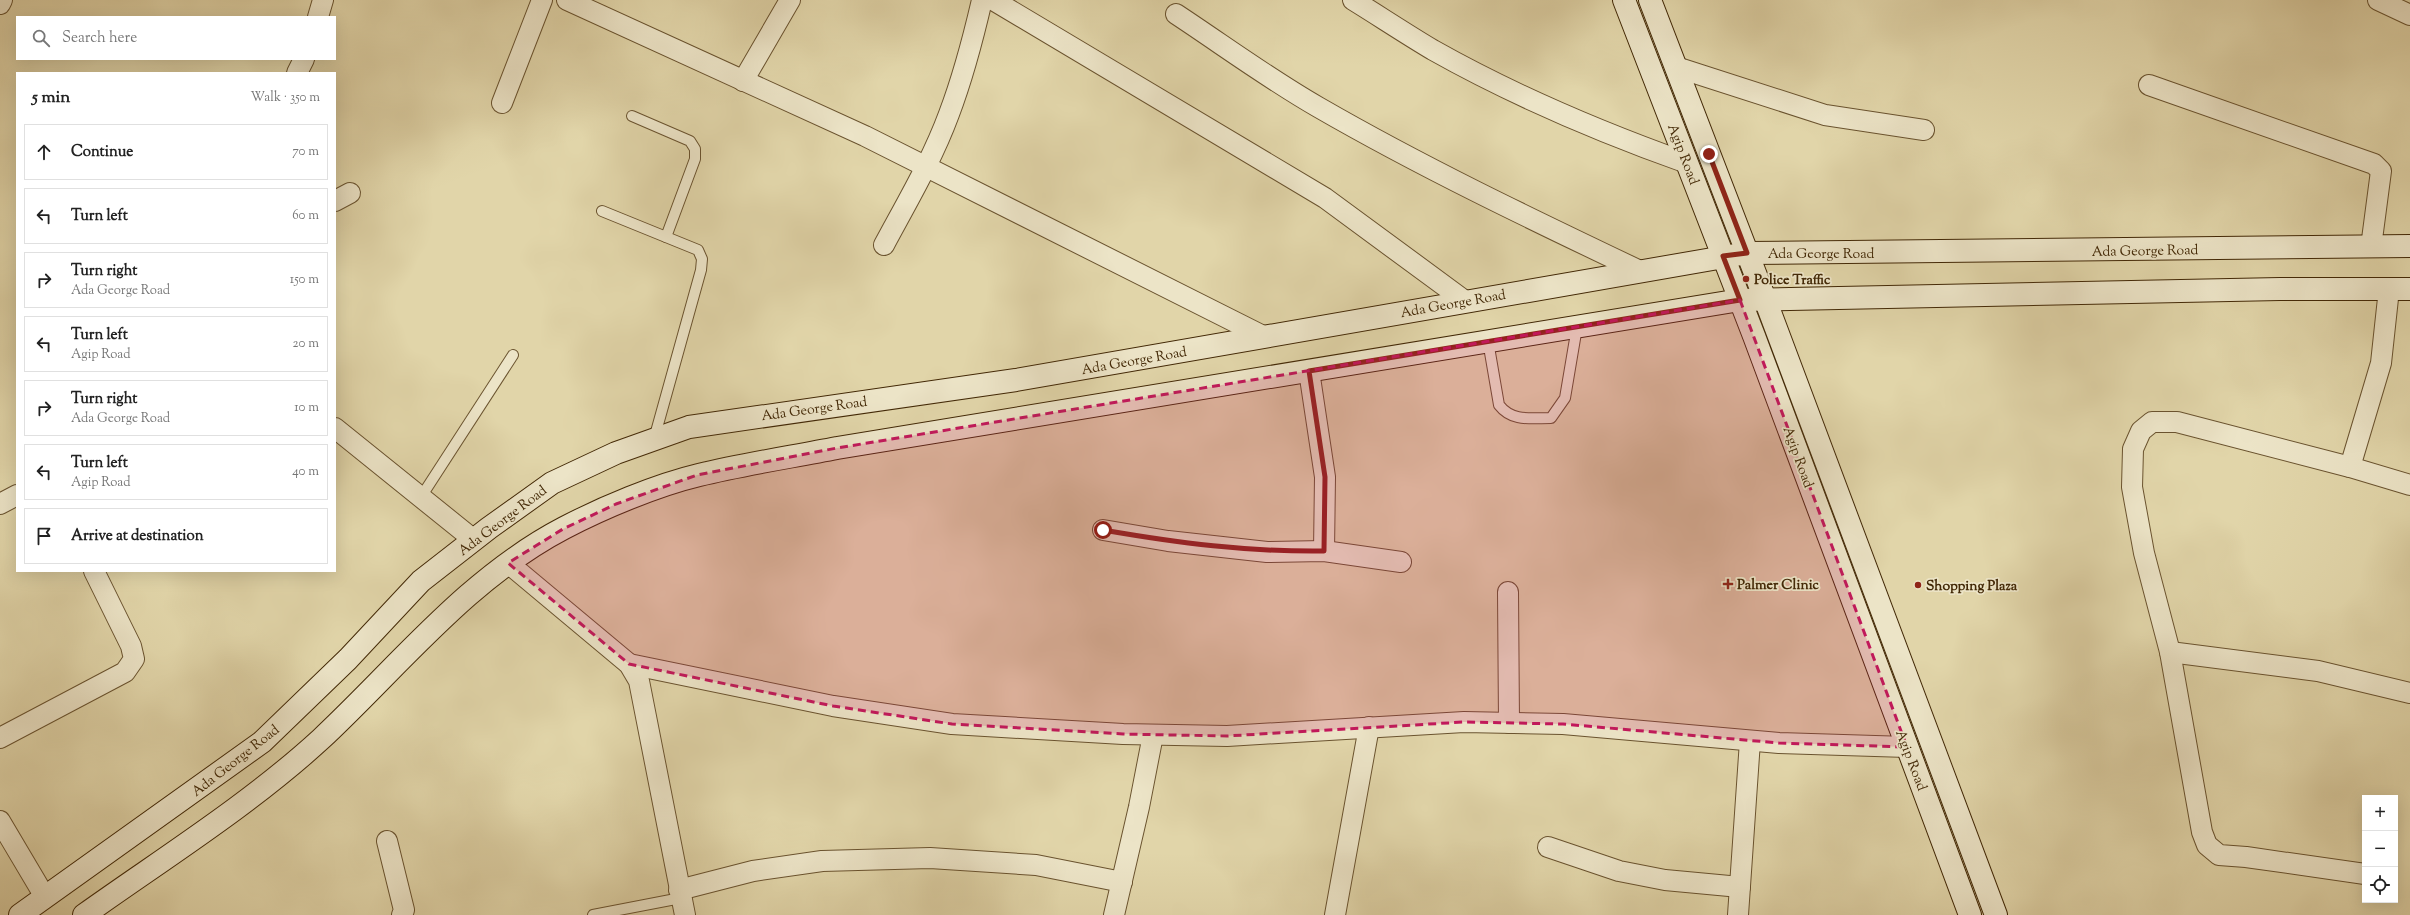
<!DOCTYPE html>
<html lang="en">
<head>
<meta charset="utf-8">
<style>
  body { margin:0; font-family:"Sorts Mill Goudy",serif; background:#f6f6f6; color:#222 }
  .controls { position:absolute; right:12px; bottom:12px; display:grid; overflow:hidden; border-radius:0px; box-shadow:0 4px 16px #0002 }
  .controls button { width:36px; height:36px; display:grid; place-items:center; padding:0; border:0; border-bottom:1px solid #e0e0e0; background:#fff; color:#222; font:20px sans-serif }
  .stop { position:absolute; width:12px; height:12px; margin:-9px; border:3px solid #8f2418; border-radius:50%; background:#fff }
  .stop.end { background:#8f2418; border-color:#fff; box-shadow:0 1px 4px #0008 }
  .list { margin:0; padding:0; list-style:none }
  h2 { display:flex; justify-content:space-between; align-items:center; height:52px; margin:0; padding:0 16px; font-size:17px }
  h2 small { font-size:13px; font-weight:400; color:#767676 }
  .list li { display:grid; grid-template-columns:26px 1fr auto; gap:12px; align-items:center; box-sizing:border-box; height:56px; margin:0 8px 8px; padding:0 8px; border:1px solid #e0e0e0; border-radius:0px }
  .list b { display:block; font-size:15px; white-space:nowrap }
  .list p { margin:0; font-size:13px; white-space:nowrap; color:#767676 }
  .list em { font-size:13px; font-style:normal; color:#767676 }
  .icon { flex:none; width:22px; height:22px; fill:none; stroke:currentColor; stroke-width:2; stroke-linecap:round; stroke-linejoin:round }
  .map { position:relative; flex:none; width:2410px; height:915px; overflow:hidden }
  .search { position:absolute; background:#fff; box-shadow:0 4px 16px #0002; left:16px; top:16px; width:320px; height:44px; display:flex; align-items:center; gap:10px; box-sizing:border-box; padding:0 14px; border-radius:0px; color:#767676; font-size:15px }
  .panel { position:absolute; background:#fff; box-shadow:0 4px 16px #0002; left:16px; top:72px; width:320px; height:500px; border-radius:0px }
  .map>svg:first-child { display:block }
</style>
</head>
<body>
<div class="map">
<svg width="2410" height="915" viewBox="0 0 2410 915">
  <rect width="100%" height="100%" fill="#e1d5a9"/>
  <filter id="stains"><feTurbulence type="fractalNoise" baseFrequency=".005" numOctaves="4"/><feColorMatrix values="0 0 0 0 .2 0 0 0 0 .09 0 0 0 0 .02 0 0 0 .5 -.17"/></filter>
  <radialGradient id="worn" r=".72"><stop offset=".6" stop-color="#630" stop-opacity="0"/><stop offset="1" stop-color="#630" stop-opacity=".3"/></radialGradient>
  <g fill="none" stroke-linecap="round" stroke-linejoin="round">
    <!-- lane casing -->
    <g stroke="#6a532f" stroke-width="12">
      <g id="lane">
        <polyline points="632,116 690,141 695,149 695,159 666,237"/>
        <polyline points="602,211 698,250 702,259 701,270 654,439"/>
        <path d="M1488,341L1499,405C1512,422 1531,418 1551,418L1565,398L1577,327"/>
        <polyline points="421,497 513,355"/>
        <polyline points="593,915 681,898"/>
      </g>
    </g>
    <!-- street casing -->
    <g stroke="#6a532f" stroke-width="22">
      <g id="street">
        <polyline points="567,0 865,136 1265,337"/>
        <polyline points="993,0 1325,198 1465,301"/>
        <path d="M1353,0C1379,16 1406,34 1433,50C1513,95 1600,132 1687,163"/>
        <polyline points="2378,0 2410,15"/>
        <polyline points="0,4 2,0"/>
        <path d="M1176,14C1223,45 1269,79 1318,107C1422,167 1531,219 1640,271"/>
        <polyline points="318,17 323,0"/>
        <polyline points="1676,67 1825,115 1924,130"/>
        <polyline points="297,73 304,59"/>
        <polyline points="743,81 790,0"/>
        <polyline points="2149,85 2374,164 2381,171 2371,247"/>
        <polyline points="502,103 542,0"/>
        <polyline points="335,201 350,193"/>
        <path d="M884,245C907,202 932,160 949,114C963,77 973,39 982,0"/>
        <polyline points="1309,371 1325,477 1324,551"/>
        <polyline points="335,428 474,540"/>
        <polyline points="2350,467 2381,363 2389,289"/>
        <polyline points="0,504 17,495"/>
        <polyline points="1103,530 1168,541 1267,552 1324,551 1401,562"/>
        <polyline points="508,563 629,664 639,681 685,915"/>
        <polyline points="1508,592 1509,723"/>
        <polyline points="2170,652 2318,671 2410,693"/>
        <polyline points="629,664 833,706 952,724 1123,734 1227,736 1464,722 1563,724 1779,743 1907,747"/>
        <polyline points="0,738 125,672 134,659 131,646 94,571"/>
        <polyline points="0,821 45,897"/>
        <polyline points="387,841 404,910 402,915"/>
        <polyline points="1548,847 1619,871 1665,880 1740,887"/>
        <polyline points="2365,874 2246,857 2219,855 2207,845 2202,832 2170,652 2144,553 2132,487 2133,449 2141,431 2152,422 2177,422 2350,467 2410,485"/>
        <polyline points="679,890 753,871 822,861 930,858 1036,865 1122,882"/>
        <polyline points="1114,915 1139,807 1153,735"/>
        <polyline points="1335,915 1369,727"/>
        <polyline points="1738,915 1750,741"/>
      </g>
    </g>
    <!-- secondary casing -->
    <g stroke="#422806" stroke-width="24">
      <g id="secondary">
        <polyline points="1624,0 1754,336 1970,915"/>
        <polyline points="1650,0 1765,299 1996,915"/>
        <polyline points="20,915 262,742 348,659 421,581 489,528 552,483 616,453 689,427 1016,380 1747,253 2410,246"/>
        <path d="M84,915C164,858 249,805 321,739C399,666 468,578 564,528C602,508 657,485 699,475C744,464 791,457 837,448L1740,300L2280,289H2410"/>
      </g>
    </g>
    <!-- lane -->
    <use href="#lane" stroke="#ece4c7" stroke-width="10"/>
    <!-- street -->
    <use href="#street" stroke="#ece4c7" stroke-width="20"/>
    <!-- secondary -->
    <use href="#secondary" stroke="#ece4c7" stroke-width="22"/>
  </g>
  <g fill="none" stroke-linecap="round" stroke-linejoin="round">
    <!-- route -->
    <path stroke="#8f2418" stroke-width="5" d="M1103,530C1178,543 1248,552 1324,551L1325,477L1309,371L1740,300L1723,256L1747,253L1709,154"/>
  </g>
  <!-- marked area -->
  <path fill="#c2185b" fill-opacity="0.2" stroke="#c2185b" stroke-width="3" stroke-dasharray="8 5" stroke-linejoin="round" d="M1740,300L1907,747L1779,743L1563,724L1464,722L1227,736L1123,734L952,724L833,706L629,664L508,563L563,529L616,504L697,475L837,448Z"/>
  <!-- markers -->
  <g fill="#8f2418" stroke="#ece4c7" stroke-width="1.5">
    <circle cx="1746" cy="279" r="4"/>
    <path d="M1726 578h4v4h4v4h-4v4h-4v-4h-4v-4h4z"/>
    <circle cx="1918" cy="585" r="4"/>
  </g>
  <g text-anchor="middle" stroke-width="3.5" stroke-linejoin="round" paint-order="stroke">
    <!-- street labels -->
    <g font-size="14" fill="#422806" stroke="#ece4c7">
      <text transform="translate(1684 154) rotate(69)" y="5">Agip Road</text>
      <text transform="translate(2145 250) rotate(-1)" y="5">Ada George Road</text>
      <text x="1821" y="258">Ada George Road</text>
      <text transform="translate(1453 303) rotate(-10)" y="5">Ada George Road</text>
      <text transform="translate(1134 360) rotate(-10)" y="5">Ada George Road</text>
      <text transform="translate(814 408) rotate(-8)" y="5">Ada George Road</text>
      <text transform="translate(1799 457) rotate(70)" y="5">Agip Road</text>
      <text transform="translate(502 520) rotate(-37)" y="5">Ada George Road</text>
      <text transform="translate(235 760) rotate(-38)" y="5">Ada George Road</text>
      <text transform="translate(1912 760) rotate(69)" y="5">Agip Road</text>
    </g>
    <!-- poi labels -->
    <g font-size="14" font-weight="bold" fill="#422806" stroke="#ece4c7" text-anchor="start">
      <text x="1754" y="284">Police Traffic</text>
      <text x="1737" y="589">Palmer Clinic</text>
      <text x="1926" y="590">Shopping Plaza</text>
    </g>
  </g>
  <rect width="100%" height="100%" filter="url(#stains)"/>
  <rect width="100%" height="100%" fill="url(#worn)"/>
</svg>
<div class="controls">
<button>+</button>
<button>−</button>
<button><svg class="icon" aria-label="locate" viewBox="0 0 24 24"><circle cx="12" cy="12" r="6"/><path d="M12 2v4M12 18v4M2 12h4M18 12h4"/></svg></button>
</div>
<div class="stop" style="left:1103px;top:530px"></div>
<div class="stop end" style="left:1709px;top:154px"></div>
<div class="search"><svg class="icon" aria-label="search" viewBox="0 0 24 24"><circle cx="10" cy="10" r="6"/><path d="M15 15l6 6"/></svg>Search here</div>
<section class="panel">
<h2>5 min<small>Walk · 350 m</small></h2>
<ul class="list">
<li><svg class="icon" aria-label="ahead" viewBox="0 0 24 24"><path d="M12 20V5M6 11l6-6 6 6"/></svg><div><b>Continue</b></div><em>70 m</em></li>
<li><svg class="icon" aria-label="left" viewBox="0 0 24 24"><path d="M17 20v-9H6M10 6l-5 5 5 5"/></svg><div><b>Turn left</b></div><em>60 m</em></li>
<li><svg class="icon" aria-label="right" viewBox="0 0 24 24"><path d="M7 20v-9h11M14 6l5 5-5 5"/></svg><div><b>Turn right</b><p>Ada George Road</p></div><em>150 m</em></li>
<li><svg class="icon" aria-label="left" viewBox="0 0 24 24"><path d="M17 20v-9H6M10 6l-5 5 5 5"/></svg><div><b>Turn left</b><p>Agip Road</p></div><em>20 m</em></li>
<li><svg class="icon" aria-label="right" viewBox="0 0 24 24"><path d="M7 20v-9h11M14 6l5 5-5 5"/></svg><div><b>Turn right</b><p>Ada George Road</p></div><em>10 m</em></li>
<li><svg class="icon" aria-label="left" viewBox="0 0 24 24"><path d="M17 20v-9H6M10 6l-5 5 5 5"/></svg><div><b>Turn left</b><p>Agip Road</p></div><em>40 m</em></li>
<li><svg class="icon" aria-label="arrive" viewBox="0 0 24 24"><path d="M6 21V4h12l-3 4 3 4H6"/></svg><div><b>Arrive at destination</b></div></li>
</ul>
</section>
</div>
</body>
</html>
